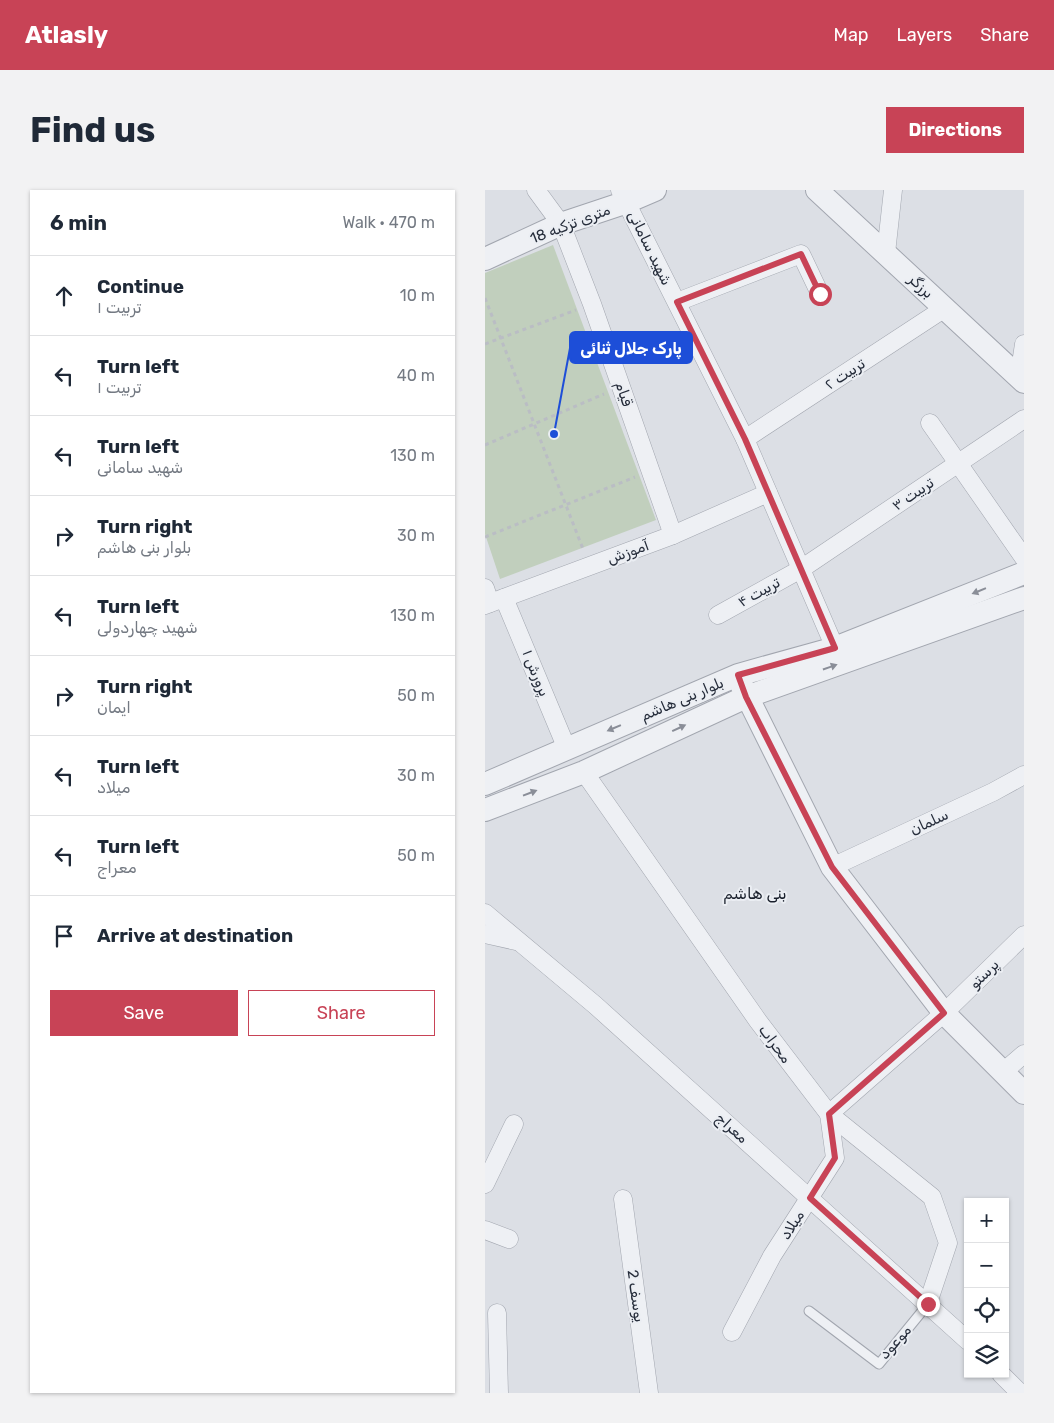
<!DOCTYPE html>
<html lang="en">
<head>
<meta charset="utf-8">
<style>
  body { margin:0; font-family:Rubik,"Noto Naskh Arabic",sans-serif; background:#f2f2f3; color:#1f2937 }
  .controls { position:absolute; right:15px; bottom:15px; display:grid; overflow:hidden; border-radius:0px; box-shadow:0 1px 4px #0004 }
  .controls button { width:45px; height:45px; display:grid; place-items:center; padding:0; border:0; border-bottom:1px solid #e0e1e3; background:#fff; color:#1f2937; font:25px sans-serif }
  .stop { position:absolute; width:15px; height:15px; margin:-11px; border:4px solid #c84356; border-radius:50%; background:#fff }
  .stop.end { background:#c84356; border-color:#fff; box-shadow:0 1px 5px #0008 }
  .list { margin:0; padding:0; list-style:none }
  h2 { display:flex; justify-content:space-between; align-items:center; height:65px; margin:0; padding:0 20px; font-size:21px }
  h2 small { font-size:16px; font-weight:400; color:#747a83 }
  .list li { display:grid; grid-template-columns:32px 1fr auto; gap:15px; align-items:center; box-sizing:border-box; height:80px; padding:0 20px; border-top:1px solid #e0e1e3 }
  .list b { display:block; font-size:19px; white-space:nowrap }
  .list p { margin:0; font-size:16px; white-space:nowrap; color:#747a83 }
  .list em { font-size:16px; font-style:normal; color:#747a83 }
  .actions { display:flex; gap:10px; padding:15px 20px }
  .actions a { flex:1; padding:11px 0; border:1px solid #c84356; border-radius:0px; text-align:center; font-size:18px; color:#c84356 }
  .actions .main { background:#c84356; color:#fff }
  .icon { flex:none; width:28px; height:28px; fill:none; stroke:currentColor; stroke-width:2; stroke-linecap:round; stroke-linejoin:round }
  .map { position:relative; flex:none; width:539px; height:1203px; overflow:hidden; border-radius:0px }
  header { display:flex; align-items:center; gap:30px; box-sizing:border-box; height:70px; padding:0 25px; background:#c84356; color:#fff }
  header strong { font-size:24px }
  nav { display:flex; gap:28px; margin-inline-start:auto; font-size:18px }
  .intro { display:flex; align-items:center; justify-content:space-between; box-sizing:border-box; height:120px; padding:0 30px }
  h1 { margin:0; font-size:35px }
  .button { padding:12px 22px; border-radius:0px; background:#c84356; color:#fff; font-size:18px; font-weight:700 }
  main { display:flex; gap:30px; padding:0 30px }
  aside { flex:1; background:#fff; border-radius:0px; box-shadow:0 1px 4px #0004 }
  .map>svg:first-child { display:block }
</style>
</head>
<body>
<header>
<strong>Atlasly</strong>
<nav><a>Map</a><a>Layers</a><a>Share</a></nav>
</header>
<div class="intro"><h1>Find us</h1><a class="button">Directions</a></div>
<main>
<aside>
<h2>6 min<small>Walk · 470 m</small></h2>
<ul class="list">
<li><svg class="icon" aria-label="ahead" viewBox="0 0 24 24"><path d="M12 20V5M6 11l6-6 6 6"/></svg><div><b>Continue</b><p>تربیت ۱</p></div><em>10 m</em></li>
<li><svg class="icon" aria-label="left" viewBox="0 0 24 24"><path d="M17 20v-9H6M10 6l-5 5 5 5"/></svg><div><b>Turn left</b><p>تربیت ۱</p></div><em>40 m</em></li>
<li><svg class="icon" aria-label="left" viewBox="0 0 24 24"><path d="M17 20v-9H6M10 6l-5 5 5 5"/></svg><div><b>Turn left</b><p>شهید سامانی</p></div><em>130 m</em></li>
<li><svg class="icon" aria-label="right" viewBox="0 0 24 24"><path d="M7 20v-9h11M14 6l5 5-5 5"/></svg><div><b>Turn right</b><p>بلوار بنی هاشم</p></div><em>30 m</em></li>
<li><svg class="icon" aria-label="left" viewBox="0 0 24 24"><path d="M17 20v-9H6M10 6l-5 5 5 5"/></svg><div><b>Turn left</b><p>شهید چهاردولی</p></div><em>130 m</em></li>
<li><svg class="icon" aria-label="right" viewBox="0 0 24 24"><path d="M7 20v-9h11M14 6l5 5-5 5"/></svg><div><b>Turn right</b><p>ایمان</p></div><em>50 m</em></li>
<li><svg class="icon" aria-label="left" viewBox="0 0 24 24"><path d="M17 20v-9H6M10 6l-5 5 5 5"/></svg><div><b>Turn left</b><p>میلاد</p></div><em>30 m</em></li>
<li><svg class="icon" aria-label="left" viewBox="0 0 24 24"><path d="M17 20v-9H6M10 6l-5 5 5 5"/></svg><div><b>Turn left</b><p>معراج</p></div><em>50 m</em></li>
<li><svg class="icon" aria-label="arrive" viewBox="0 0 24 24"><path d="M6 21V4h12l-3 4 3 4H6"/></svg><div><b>Arrive at destination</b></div></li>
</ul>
<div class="actions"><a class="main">Save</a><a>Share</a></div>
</aside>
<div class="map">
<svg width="539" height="1203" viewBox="0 0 539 1203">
  <rect width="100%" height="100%" fill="#dcdfe5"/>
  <!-- green -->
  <polygon fill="#c1cfbd" points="68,55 171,330 15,389 0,344 0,83"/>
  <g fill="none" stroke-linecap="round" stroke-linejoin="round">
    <!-- service casing -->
    <g stroke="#a2a6af" stroke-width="11">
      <polyline id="service" points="324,1121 394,1174 443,1114"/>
    </g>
    <!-- minor casing -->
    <g stroke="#a2a6af" stroke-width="19">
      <g id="minor">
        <polyline points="51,0 76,34 107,114 188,345"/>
        <polyline points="135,0 260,249 350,458"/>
        <polyline points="401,63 408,0"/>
        <polyline points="192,112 316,64 335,104"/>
        <polyline points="534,187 539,154"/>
        <polyline points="445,233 539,368"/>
        <polyline points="260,249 460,118"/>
        <polyline points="0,398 5,413"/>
        <polyline points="19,408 82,559"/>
        <polyline points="0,415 188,345 283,303"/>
        <polyline points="233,425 316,379 539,229"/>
        <polyline points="99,582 273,831 344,924 447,1007 463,1053 443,1113"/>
        <polyline points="347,677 508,602 539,585"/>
        <polyline points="0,723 110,815 483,1151"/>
        <polyline points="0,744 31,751"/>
        <polyline points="518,882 539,864"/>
        <polyline points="0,994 29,934"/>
        <polyline points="138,1009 164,1203"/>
        <polyline points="0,1040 24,1049"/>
        <polyline points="12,1123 14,1203"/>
        <polyline points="247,1142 287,1066 350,968 344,924 459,823 539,745"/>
        <polyline points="516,1184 535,1203"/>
      </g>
    </g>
    <!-- tertiary casing -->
    <g stroke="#a2a6af" stroke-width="24">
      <g id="tertiary">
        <polyline points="332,0 539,192"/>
        <polyline points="0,69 76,34 142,12 170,0"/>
        <polyline points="256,494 347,677 459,823 539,903"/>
        <polyline points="0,594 253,485 350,458 539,383"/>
        <polyline points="0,620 99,582 261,507 539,408"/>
      </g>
    </g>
    <!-- path -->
    <g stroke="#babdc4" stroke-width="3" stroke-dasharray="4 4" stroke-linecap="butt">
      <polyline points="0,108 98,359"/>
      <polyline points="0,154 91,120"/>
      <polyline points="0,255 119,204"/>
      <polyline points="0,347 150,287"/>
    </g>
    <!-- service -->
    <use href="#service" stroke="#eef0f4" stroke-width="9"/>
    <!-- minor -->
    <use href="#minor" stroke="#eef0f4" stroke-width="18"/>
    <!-- tertiary -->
    <use href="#tertiary" stroke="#eef0f4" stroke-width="22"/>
  </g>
  <!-- one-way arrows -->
  <defs><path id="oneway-solid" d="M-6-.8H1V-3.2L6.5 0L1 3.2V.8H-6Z" transform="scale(1.25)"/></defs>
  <g fill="#8a8e98">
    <use href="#oneway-solid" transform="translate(494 401) rotate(158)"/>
    <use href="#oneway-solid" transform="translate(345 477) rotate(-19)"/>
    <use href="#oneway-solid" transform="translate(129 538) rotate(157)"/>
    <use href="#oneway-solid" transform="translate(194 538) rotate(-25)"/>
    <use href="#oneway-solid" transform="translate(45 603) rotate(-21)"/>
  </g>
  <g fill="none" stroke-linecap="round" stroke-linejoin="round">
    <!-- route -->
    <polyline stroke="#c84356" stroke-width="6" points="335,104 316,64 192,112 260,249 350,458 253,485 261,507 347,677 459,823 344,924 350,968 325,1008 443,1114"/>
  </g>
  <g text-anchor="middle" stroke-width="4" stroke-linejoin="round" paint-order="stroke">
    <!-- street labels -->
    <g font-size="15" fill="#262d3b" stroke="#ebeef3">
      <text transform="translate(85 34) rotate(-21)" y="5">18 متری تزکیه</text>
      <text transform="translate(165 58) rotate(64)" y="5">شهید سامانی</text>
      <text transform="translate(436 96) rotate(43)" y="5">برزگر</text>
      <text transform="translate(360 184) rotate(-33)" y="5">تربیت ۲</text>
      <text transform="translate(139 204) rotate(71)" y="5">قیام</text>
      <text transform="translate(428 304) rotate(-34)" y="5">تربیت ۳</text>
      <text transform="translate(143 362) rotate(-20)" y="5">آموزش</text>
      <text transform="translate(274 402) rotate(-29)" y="5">تربیت ۴</text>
      <text transform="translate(51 483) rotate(68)" y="5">پرورش ۱</text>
      <text transform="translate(197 509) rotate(-23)" y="5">بلوار بنی هاشم</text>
      <text transform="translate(444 632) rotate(-25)" y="5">سلمان</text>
      <text transform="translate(499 784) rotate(-44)" y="5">پرستو</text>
      <text transform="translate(290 854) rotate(53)" y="5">محراب</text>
      <text transform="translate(247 938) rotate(42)" y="5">معراج</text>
      <text transform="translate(307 1035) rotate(-57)" y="5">میلاد</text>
      <text transform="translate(151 1106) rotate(82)" y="5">یوسف 2</text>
      <text transform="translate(410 1152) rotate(-48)" y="5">موعود</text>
    </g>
    <!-- neighbourhood labels -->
    <g font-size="16" fill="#191f2b" stroke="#ebeef3">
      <text x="270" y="709">بنی هاشم</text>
    </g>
  </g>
  <!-- callouts -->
  <path fill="none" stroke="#1d4ed8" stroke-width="2" d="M69 244L85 158"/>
  <circle fill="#1d4ed8" stroke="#ebeef3" stroke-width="2" cx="69" cy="244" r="5"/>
  <rect fill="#1d4ed8" stroke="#1d4ed8" stroke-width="2" x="85" y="142" width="122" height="31" rx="5"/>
  <g font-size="16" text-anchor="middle" font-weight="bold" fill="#fff">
    <text x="146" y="164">پارک جلال ثنائی</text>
  </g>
</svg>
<div class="controls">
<button>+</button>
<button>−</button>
<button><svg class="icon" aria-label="locate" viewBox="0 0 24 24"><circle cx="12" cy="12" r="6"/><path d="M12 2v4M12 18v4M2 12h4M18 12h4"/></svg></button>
<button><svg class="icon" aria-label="layers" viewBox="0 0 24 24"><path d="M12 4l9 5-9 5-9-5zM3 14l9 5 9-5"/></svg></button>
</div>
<div class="stop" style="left:335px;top:104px"></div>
<div class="stop end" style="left:443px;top:1114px"></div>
</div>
</main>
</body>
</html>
